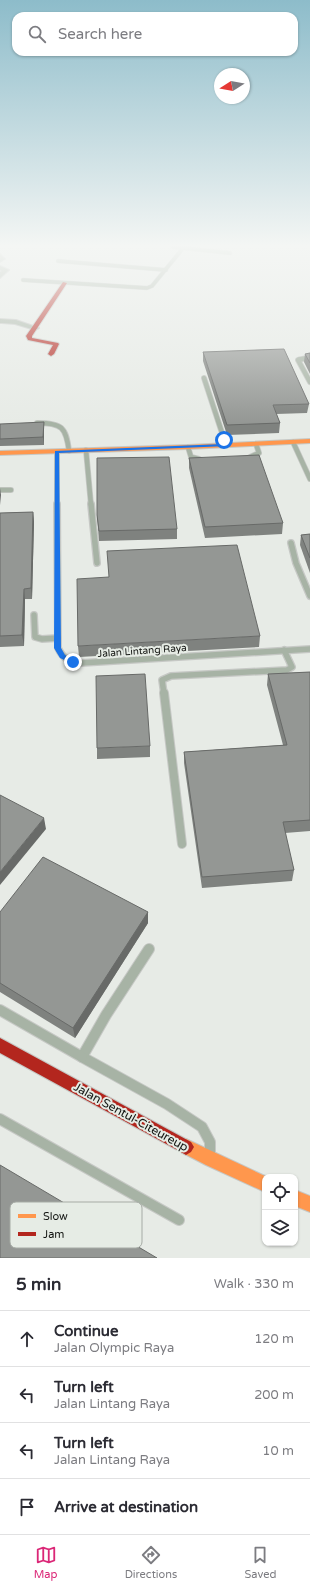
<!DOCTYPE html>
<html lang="en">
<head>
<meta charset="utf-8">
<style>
  body { margin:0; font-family:"Varela Round",sans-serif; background:#f7f7f7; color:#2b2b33 }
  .controls { position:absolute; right:12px; bottom:12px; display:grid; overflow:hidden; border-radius:8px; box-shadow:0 1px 3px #0004 }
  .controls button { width:36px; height:36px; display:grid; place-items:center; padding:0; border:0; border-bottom:1px solid #e1e1e2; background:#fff; color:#2b2b33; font:20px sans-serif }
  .compass { position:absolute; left:214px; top:68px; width:36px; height:36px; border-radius:50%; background:#fff; box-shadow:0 1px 3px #0004; rotate:259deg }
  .stop { position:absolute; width:12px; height:12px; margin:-9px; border:3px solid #1a73e8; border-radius:50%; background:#fff }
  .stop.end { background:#1a73e8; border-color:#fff; box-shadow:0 1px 4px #0008 }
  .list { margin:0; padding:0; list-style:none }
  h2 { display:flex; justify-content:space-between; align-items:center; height:52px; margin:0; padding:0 16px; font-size:17px }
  h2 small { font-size:13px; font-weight:400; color:#7c7c81 }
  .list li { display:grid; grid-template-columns:26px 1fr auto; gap:12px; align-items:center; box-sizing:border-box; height:56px; padding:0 16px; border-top:1px solid #e1e1e2 }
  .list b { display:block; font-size:15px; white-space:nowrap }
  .list p { margin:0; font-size:13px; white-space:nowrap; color:#7c7c81 }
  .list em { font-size:13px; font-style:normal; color:#7c7c81 }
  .icon { flex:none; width:22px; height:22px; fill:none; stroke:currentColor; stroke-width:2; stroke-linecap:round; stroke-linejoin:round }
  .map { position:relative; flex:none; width:310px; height:1258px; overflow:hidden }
  .search { position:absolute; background:#fff; box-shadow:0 1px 3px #0004; left:12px; right:12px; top:12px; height:44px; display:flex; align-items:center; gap:10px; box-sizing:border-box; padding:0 14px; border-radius:12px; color:#7c7c81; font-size:15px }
  .sheet { height:276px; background:#fff }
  nav { display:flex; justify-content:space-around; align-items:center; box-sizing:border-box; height:56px; border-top:1px solid #e1e1e2; background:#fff; font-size:11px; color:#7c7c81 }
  nav a { display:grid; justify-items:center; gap:2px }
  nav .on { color:#db2777 }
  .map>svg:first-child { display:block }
</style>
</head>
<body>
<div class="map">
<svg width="310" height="1258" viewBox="0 0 310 1258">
  <rect width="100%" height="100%" fill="#e7ebe6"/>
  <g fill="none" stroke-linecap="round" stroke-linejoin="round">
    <!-- lane-far4 casing -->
    <g stroke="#c6c8c5" stroke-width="4.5">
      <g id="lane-far4">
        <polyline points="173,247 230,253"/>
        <polyline points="58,261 166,270"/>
        <polyline points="23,280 147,288 152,286 184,247"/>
        <polyline points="299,359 310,358"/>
      </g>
    </g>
    <!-- lane-far3 casing -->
    <g stroke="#c6c8c5" stroke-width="6">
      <g id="lane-far3">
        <polyline points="307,358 298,360 310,382"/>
        <polyline points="204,378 226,445"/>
        <path d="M37,423C62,423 66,427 69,451"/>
        <polyline points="293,442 310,479"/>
        <polyline points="188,447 191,457 199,459"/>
        <polyline points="86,450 91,505"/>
        <polyline points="57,452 57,505"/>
        <polyline points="250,457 259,453 256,444"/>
        <polyline points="0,490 11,490"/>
      </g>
    </g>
    <!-- lane-far2 casing -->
    <g stroke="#c6c8c5" stroke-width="8">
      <g id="lane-far2">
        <path d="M57,504L58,648C63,659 70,662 81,663L310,649"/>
        <polyline points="91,504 97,563"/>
        <polyline points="291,543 296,563 310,596"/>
        <polyline points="34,615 35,637 42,639 58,638"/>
        <polyline points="164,694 162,680 171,676 287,670 292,667 284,650"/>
      </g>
    </g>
    <!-- lane-far1 casing -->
    <g stroke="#c6c8c5" stroke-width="10">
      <polyline id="lane-far1" points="164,693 182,844"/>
    </g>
    <!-- lane casing -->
    <g stroke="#c6c8c5" stroke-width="12">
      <g id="lane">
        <polyline points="149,949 106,1015 82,1057 167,1104 202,1127 210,1142 210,1152"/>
        <polyline points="0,1010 82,1057"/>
        <polyline points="0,1119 179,1220"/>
      </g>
    </g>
    <!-- street casing -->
    <g stroke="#c6c8c5" stroke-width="2">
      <g id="street">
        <polygon points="0,254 5,259 0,262"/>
        <polygon points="0,266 9,270 0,278 0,272 2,271 0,270"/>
        <polygon points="0,319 16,320 39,328 35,330 15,324 2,323 0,323"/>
      </g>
    </g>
    <!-- slow casing -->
    <g stroke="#c6c8c5" stroke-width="2">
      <g id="slow">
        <polygon points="310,439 310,443 188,449 0,455 0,451 188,445"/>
        <polygon points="186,1139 267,1177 265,1177 265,1192 206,1165 181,1152 178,1147 181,1142"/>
        <polygon points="295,1190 310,1196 310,1212 295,1206"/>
      </g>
    </g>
    <!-- jam casing -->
    <g stroke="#c6c8c5" stroke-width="2">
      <g id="jam">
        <polygon points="63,282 67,283 32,336 32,338 58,343 59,344 54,354 51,356 48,354 53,345 28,340 26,336"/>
        <polygon points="0,1038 191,1142 194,1147 191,1152 186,1155 181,1152 0,1053"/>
      </g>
    </g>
    <!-- lane-far4 -->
    <use href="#lane-far4" stroke="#a7b3a5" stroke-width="3.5"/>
    <!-- lane-far3 -->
    <use href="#lane-far3" stroke="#a7b3a5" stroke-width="4.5"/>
    <!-- lane-far2 -->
    <use href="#lane-far2" stroke="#a7b3a5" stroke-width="5.5"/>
    <!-- lane-far1 -->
    <use href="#lane-far1" stroke="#a7b3a5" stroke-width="8"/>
    <!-- lane -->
    <use href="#lane" stroke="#a7b3a5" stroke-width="10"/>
    <!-- street -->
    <use href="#street" fill="#a7b3a5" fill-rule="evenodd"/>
    <!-- slow -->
    <use href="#slow" fill="#ff974d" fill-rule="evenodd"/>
    <!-- jam -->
    <use href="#jam" fill="#b3261e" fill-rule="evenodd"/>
  </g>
  <!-- wall -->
  <g fill="#7f827f">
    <polygon points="203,352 309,404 307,413 276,414 280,423 279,433 227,435 203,361"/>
    <polygon points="310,353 310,374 304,362 305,354"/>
    <polygon points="0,424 44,430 44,445 0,446"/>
    <polygon points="189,458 283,523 282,534 205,538 189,468"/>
    <polygon points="33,512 34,522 32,599 25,599 24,646 0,647 0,513"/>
    <polygon points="97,515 177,529 177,539 99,541"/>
    <polygon points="310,534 310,573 300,545 301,535"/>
    <polygon points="260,636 259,647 79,657 78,646"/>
    <polygon points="310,672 310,831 285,833 294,870 292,881 202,888 184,763 184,752 283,745 267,685 268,674"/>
    <polygon points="150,746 150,757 97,759 97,748"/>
    <polygon points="0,912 148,912 148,923 75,1038 0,992"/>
  </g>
  <!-- shaded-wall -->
  <g fill="#686a68">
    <polygon points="44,422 44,445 43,437"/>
    <polygon points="0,488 1,495 0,505"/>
    <polygon points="33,512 34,522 32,599 31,588"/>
    <polygon points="24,589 25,599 24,646 22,635"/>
    <polygon points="44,818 46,829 0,885 0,872"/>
    <polygon points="148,912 148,923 75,1038 73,1028"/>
  </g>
  <!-- building -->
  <g fill="#949794" stroke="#686a68">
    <polygon points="284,349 309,404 273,405 280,423 227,425 203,352"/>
    <polygon points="310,353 310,363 305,354"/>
    <polygon points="44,422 43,437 0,439 0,424"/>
    <polygon points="259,455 283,523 205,527 189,458"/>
    <polygon points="169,457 177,529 99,531 97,515 97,458"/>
    <polygon points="33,512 31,588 24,589 22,635 0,636 0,513"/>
    <polygon points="310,534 310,558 301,535"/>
    <polygon points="237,545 260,636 78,646 77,579 109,577 107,551"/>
    <polygon points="310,672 310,820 283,822 294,870 202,877 184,752 287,745 268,674"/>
    <polygon points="145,674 150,746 97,748 96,676"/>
    <polygon points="0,795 44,818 0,872"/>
    <polygon points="43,857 148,912 73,1028 0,983 0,912"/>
    <polygon points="0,1165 157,1258 0,1258"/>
  </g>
  <!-- sky -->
  <linearGradient id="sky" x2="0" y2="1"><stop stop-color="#8dbcca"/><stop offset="0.58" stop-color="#f4f6f4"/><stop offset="1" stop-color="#f4f6f4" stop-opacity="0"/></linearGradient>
  <rect width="310" height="423" fill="url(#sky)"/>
  <!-- route -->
  <polygon fill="#1a73e8" points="222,439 226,439 228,446 59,453 61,648 65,655 77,662 73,664 60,658 54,648 55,451 223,444"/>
  <g text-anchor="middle" stroke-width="4" stroke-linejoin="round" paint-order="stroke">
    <!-- street labels -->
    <g font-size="10" fill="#121411" stroke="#e6ece5">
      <text transform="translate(142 650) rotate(-4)" y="4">Jalan Lintang Raya</text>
    </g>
    <!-- near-street labels -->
    <g font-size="12" fill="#121411" stroke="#e6ece5">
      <text transform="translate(131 1117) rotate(29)" y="4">Jalan Sentul-Citeureup</text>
    </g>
  </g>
  <!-- legend -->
  <rect x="10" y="1202" width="132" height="46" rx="6" fill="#e6ece5" stroke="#a6aba5" stroke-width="1"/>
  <rect x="18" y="1214" width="18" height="4" fill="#ff974d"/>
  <rect x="18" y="1232" width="18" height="4" fill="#b3261e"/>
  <g font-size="11" fill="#121411">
    <text x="43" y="1220">Slow</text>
    <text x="43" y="1238">Jam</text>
  </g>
</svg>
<div class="controls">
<button><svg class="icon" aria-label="locate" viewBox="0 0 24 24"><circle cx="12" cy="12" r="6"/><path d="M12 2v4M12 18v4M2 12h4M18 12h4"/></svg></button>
<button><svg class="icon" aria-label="layers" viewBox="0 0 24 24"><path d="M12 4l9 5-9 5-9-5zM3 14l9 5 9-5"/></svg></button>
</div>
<svg class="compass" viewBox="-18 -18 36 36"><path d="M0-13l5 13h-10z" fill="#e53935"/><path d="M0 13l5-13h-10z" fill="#7c7c81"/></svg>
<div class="stop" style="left:224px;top:440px"></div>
<div class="stop end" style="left:73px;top:662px"></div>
<div class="search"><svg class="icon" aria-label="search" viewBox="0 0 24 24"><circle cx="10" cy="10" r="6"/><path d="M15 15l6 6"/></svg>Search here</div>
</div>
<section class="sheet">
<h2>5 min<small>Walk · 330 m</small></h2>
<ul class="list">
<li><svg class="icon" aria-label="ahead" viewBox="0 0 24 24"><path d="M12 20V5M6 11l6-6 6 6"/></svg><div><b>Continue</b><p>Jalan Olympic Raya</p></div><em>120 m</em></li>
<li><svg class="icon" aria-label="left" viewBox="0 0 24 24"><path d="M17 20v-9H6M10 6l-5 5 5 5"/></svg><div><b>Turn left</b><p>Jalan Lintang Raya</p></div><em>200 m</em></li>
<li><svg class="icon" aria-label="left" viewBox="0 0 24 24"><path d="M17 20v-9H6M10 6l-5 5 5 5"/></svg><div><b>Turn left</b><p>Jalan Lintang Raya</p></div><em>10 m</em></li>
<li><svg class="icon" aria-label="arrive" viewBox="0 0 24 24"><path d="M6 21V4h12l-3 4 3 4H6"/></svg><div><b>Arrive at destination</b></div></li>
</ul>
</section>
<nav>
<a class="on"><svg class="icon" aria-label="map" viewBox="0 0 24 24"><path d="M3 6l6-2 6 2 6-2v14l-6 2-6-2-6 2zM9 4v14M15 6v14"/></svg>Map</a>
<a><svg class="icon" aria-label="directions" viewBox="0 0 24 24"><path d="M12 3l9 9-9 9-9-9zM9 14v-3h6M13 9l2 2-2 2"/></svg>Directions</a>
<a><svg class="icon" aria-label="saved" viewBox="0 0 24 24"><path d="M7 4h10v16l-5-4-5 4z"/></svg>Saved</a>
</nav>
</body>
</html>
